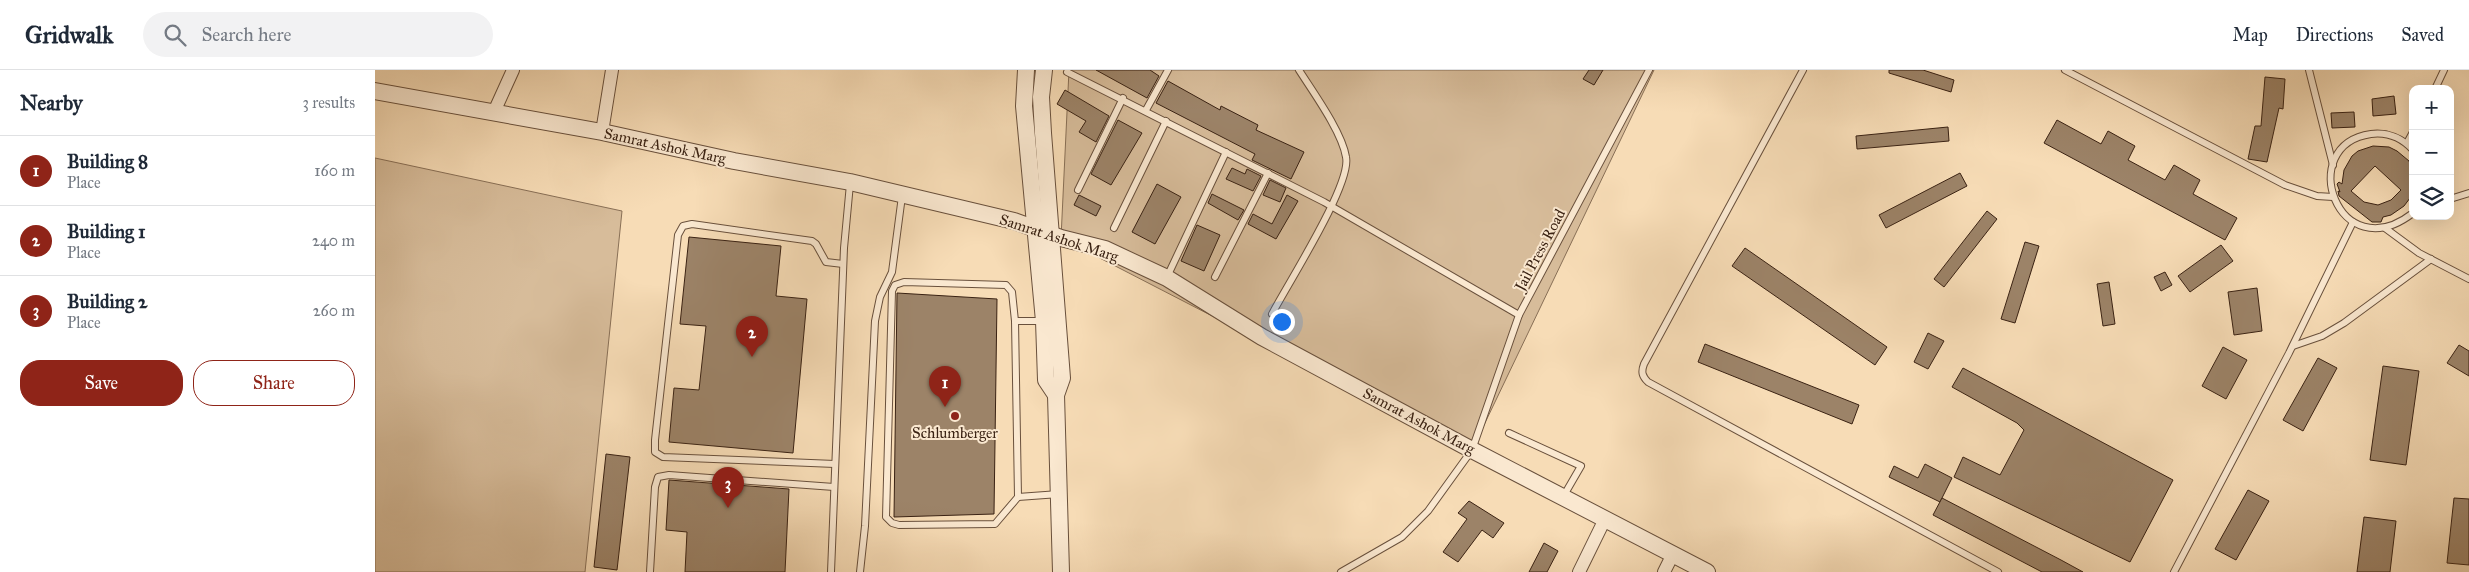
<!DOCTYPE html>
<html lang="en">
<head>
<meta charset="utf-8">
<style>
  body { margin:0; font-family:"IM FELL Great Primer",serif; background:#f2f2f3; color:#1f2937 }
  .controls { position:absolute; right:15px; top:15px; display:grid; overflow:hidden; border-radius:10px; box-shadow:0 5px 20px #0002 }
  .controls button { width:45px; height:45px; display:grid; place-items:center; padding:0; border:0; border-bottom:1px solid #e0e1e3; background:#fff; color:#1f2937; font:25px sans-serif }
  .you { position:absolute; left:906px; top:251px; width:18px; height:18px; margin:-12px; border:4px solid #fff; border-radius:50%; background:#1a73e8; box-shadow:0 0 0 8px #1a73e833 }
  .badge { display:grid; place-items:center; width:32px; height:32px; border-radius:50%; background:#8f2418; color:#fff; font-size:16px; font-weight:700 }
  .pin { position:absolute; translate:-50% -41px; filter:drop-shadow(0 1px 2px #0008) }
  .pin::after { content:''; position:absolute; top:26px; width:18px; height:15px; background:inherit; clip-path:polygon(0 0,100% 0,50% 100%) }
  .list { margin:0; padding:0; list-style:none }
  h2 { display:flex; justify-content:space-between; align-items:center; height:65px; margin:0; padding:0 20px; font-size:21px }
  h2 small { font-size:16px; font-weight:400; color:#747a83 }
  .list li { display:grid; grid-template-columns:32px 1fr auto; gap:15px; align-items:center; box-sizing:border-box; height:70px; padding:0 20px; border-top:1px solid #e0e1e3 }
  .list b { display:block; font-size:19px; white-space:nowrap }
  .list p { margin:0; font-size:16px; white-space:nowrap; color:#747a83 }
  .list em { font-size:16px; font-style:normal; color:#747a83 }
  .actions { display:flex; gap:10px; padding:15px 20px }
  .actions a { flex:1; padding:11px 0; border:1px solid #8f2418; border-radius:20px; text-align:center; font-size:18px; color:#8f2418 }
  .actions .main { background:#8f2418; color:#fff }
  .icon { flex:none; width:28px; height:28px; fill:none; stroke:currentColor; stroke-width:2; stroke-linecap:round; stroke-linejoin:round }
  .map { position:relative; flex:none; width:2094px; height:502px; overflow:hidden }
  header { display:flex; align-items:center; gap:30px; box-sizing:border-box; height:70px; padding:0 25px; background:#fff; border-bottom:1px solid #e0e1e3 }
  header strong { font-size:24px }
  nav { display:flex; gap:28px; margin-inline-start:auto; font-size:18px }
  .search { width:350px; height:45px; background:#f2f2f3; display:flex; align-items:center; gap:12px; box-sizing:border-box; padding:0 18px; border-radius:28px; color:#747a83; font-size:19px }
  main { display:flex }
  aside { flex:1; background:#fff }
  .map>svg:first-child { display:block }
</style>
</head>
<body>
<header>
<strong>Gridwalk</strong>
<div class="search"><svg class="icon" aria-label="search" viewBox="0 0 24 24"><circle cx="10" cy="10" r="6"/><path d="M15 15l6 6"/></svg>Search here</div>
<nav><a>Map</a><a>Directions</a><a>Saved</a></nav>
</header>
<main>
<aside>
<h2>Nearby<small>3 results</small></h2>
<ul class="list">
<li><span class="badge">1</span><div><b>Building 8</b><p>Place</p></div><em>160 m</em></li>
<li><span class="badge">2</span><div><b>Building 1</b><p>Place</p></div><em>240 m</em></li>
<li><span class="badge">3</span><div><b>Building 2</b><p>Place</p></div><em>260 m</em></li>
</ul>
<div class="actions"><a class="main">Save</a><a>Share</a></div>
</aside>
<div class="map">
<svg width="2094" height="502" viewBox="0 0 2094 502">
  <rect width="100%" height="100%" fill="#f7dcb6"/>
  <filter id="stains"><feTurbulence type="fractalNoise" baseFrequency=".004" numOctaves="4"/><feColorMatrix values="0 0 0 0 .2 0 0 0 0 .09 0 0 0 0 .02 0 0 0 .5 -.17"/></filter>
  <radialGradient id="worn" r=".72"><stop offset=".6" stop-color="#630" stop-opacity="0"/><stop offset="1" stop-color="#630" stop-opacity=".3"/></radialGradient>
  <!-- green -->
  <g fill="#d7bc9a" stroke="#886f56">
    <polygon points="694,0 1279,0 1097,380 686,168"/>
    <polygon points="0,88 247,141 210,502 0,502"/>
  </g>
  <!-- building -->
  <g fill="#9c8368" stroke="#3a2213" fill-rule="evenodd">
    <polygon points="721,0 775,0 784,6 772,28"/>
    <polygon points="1214,0 1228,0 1219,15 1208,9"/>
    <polygon points="1514,0 1548,0 1579,10 1576,22 1514,3"/>
    <polygon points="1890,7 1910,9 1908,39 1904,38 1892,92 1873,89 1880,56 1886,56"/>
    <polygon points="793,11 845,40 846,36 883,55 881,60 929,82 916,109 877,90 880,84 781,33"/>
    <polygon points="690,20 734,46 721,72 704,62 711,51 682,34"/>
    <polygon points="2019,26 2021,44 1998,46 1997,29"/>
    <polygon points="1979,42 1980,57 1957,58 1956,43"/>
    <polygon points="743,50 767,63 736,115 716,104"/>
    <polygon points="1682,50 1726,74 1733,61 1760,76 1753,90 1790,110 1799,95 1825,110 1818,124 1862,148 1850,170 1669,73"/>
    <polygon points="1573,57 1574,71 1482,79 1481,66"/>
    <path d="M1998,76L2014,77L2022,81L2034,91L2038,101V130L2035,128L2029,136L2016,145L2008,147L2006,152H1997L1964,126L1963,121L1965,122L1962,114L1964,112L1967,114L1969,100L1977,86L1983,81ZM2000,96L2026,120L2016,130L2003,135L1989,132L1976,121Z"/>
    <polygon points="857,98 870,104 872,99 886,106 878,121 851,109"/>
    <polygon points="1585,103 1592,116 1511,158 1504,145"/>
    <polygon points="895,110 911,118 905,132 888,125"/>
    <polygon points="782,114 806,127 780,174 757,162"/>
    <polygon points="837,124 869,140 863,150 833,133"/>
    <polygon points="704,125 726,136 721,146 699,135"/>
    <polygon points="912,125 923,131 901,169 873,154 878,144 897,154"/>
    <polygon points="1612,141 1622,149 1569,217 1559,209"/>
    <polygon points="822,155 845,165 829,201 806,191"/>
    <polygon points="314,167 406,176 401,226 432,229 418,383 294,372 299,318 324,320 331,256 305,254"/>
    <polygon points="1650,172 1664,176 1640,253 1626,249"/>
    <polygon points="1846,175 1858,191 1815,222 1803,206"/>
    <polygon points="1370,178 1512,277 1500,295 1357,196"/>
    <polygon points="1790,202 1797,215 1786,221 1779,207"/>
    <polygon points="1734,212 1740,254 1728,256 1722,214"/>
    <polygon points="1882,218 1887,261 1859,265 1853,222"/>
    <polygon points="522,223 622,229 619,444 519,447"/>
    <polygon points="1553,263 1569,271 1553,299 1539,292"/>
    <polygon points="1330,274 1484,335 1477,354 1323,292"/>
    <polygon points="2084,275 2094,281 2094,306 2072,293"/>
    <polygon points="1848,277 1872,290 1851,329 1827,316"/>
    <polygon points="1943,288 1962,298 1928,361 1908,350"/>
    <polygon points="2008,296 2044,301 2031,395 1995,390"/>
    <polygon points="1588,298 1798,410 1755,492 1579,407 1588,387 1625,405 1649,360 1642,353 1577,317"/>
    <polygon points="231,384 255,387 242,500 219,497"/>
    <polygon points="1550,394 1577,408 1565,432 1514,407 1519,396 1543,408"/>
    <polygon points="294,410 414,419 410,502 310,502 312,462 291,460"/>
    <polygon points="1873,420 1894,431 1861,490 1840,479"/>
    <polygon points="1567,428 1686,490 1708,502 1667,502 1558,445"/>
    <polygon points="2079,428 2094,429 2094,495 2072,493"/>
    <polygon points="1094,431 1129,453 1118,468 1107,460 1083,492 1068,482 1092,449 1083,443"/>
    <polygon points="1989,447 2021,451 2015,502 1982,502"/>
    <polygon points="1169,473 1183,481 1172,502 1154,502"/>
  </g>
  <g fill="none" stroke-linecap="round" stroke-linejoin="round">
    <!-- service casing -->
    <g stroke="#69503c" stroke-width="8">
      <g id="service">
        <path d="M1428,0L1269,294C1266,302 1267,306 1273,312L1623,502"/>
        <polyline points="1690,0 1910,115 1942,126 1958,127"/>
        <polyline points="1934,0 1958,95"/>
        <polyline points="692,2 949,132 1144,245"/>
        <polyline points="2060,19 2069,0"/>
        <polyline points="771,40 793,0"/>
        <polyline points="2032,73 2038,62"/>
        <path d="M2038,80C2027,68 2012,62 1996,64C1919,75 1963,201 2038,143"/>
        <polyline points="703,120 748,28"/>
        <polyline points="2075,129 2094,123"/>
        <polyline points="739,158 791,51"/>
        <polyline points="2010,158 2044,183 2094,209"/>
        <polyline points="792,207 851,82"/>
        <polyline points="840,207 893,103"/>
        <path d="M897,244C912,215 977,114 971,87C967,62 938,22 924,0"/>
        <polyline points="640,251 637,222 631,215 529,212 520,215 517,221 511,447 517,453 524,455 620,454 643,427 640,251 669,251"/>
        <polyline points="1918,276 1947,266 1969,253 2056,189"/>
        <polyline points="1134,363 1206,396 1188,427"/>
        <polyline points="460,394 288,387 280,382 280,370 303,165 308,156 317,154 437,171 441,174 451,192 468,194"/>
        <polyline points="643,427 684,424"/>
        <polyline points="275,502 280,417 283,407 294,405 459,417"/>
        <polyline points="456,502 469,178 475,114"/>
        <polyline points="485,502 490,456 500,251 505,227 517,202 527,126"/>
        <polyline points="966,502 1027,467 1053,441 1097,380 1144,245 1274,0"/>
        <polyline points="1799,502 1914,283 1978,152"/>
      </g>
    </g>
    <!-- minor casing -->
    <g stroke="#69503c" stroke-width="14">
      <g id="minor">
        <polyline points="119,42 138,0"/>
        <polyline points="227,62 237,0"/>
        <polyline points="1204,502 1230,449"/>
        <polyline points="1289,502 1298,484"/>
      </g>
    </g>
    <!-- tertiary casing -->
    <g stroke="#69503c" stroke-width="18">
      <g id="tertiary">
        <polyline points="651,0 649,36 669,251 671,310 681,325"/>
        <polyline points="669,0 666,27 668,63 687,308 681,325 686,502"/>
        <polyline points="0,21 227,62 359,91 475,112 639,151 686,168 730,179 792,208 887,267 1097,380 1332,502"/>
      </g>
    </g>
    <!-- service -->
    <use href="#service" stroke="#fae8d0" stroke-width="6"/>
    <!-- minor -->
    <use href="#minor" stroke="#fae8d0" stroke-width="12"/>
    <!-- tertiary -->
    <use href="#tertiary" stroke="#fae8d0" stroke-width="16"/>
  </g>
  <!-- markers -->
  <circle fill="#8f2418" stroke="#fae8d0" stroke-width="2" cx="580" cy="346" r="5"/>
  <g text-anchor="middle" stroke-width="4" stroke-linejoin="round" paint-order="stroke">
    <!-- street labels -->
    <g font-size="15" fill="#3a2213" stroke="#fae8d0">
      <text transform="translate(290 76) rotate(12)" y="5">Samrat Ashok Marg</text>
      <text transform="translate(684 168) rotate(18)" y="5">Samrat Ashok Marg</text>
      <text transform="translate(1165 180) rotate(-62)" y="5">Jail Press Road</text>
      <text transform="translate(1044 351) rotate(28)" y="5">Samrat Ashok Marg</text>
    </g>
    <!-- poi labels -->
    <g font-size="15" fill="#3a2213" stroke="#fae8d0">
      <text x="580" y="368">Schlumberger</text>
    </g>
  </g>
  <rect width="100%" height="100%" filter="url(#stains)"/>
  <rect width="100%" height="100%" fill="url(#worn)"/>
</svg>
<div class="controls">
<button>+</button>
<button>−</button>
<button><svg class="icon" aria-label="layers" viewBox="0 0 24 24"><path d="M12 4l9 5-9 5-9-5zM3 14l9 5 9-5"/></svg></button>
</div>
<div class="you"></div>
<div class="pin badge" style="left:570px;top:337px">1</div>
<div class="pin badge" style="left:377px;top:287px">2</div>
<div class="pin badge" style="left:353px;top:438px">3</div>
</div>
</main>
</body>
</html>
